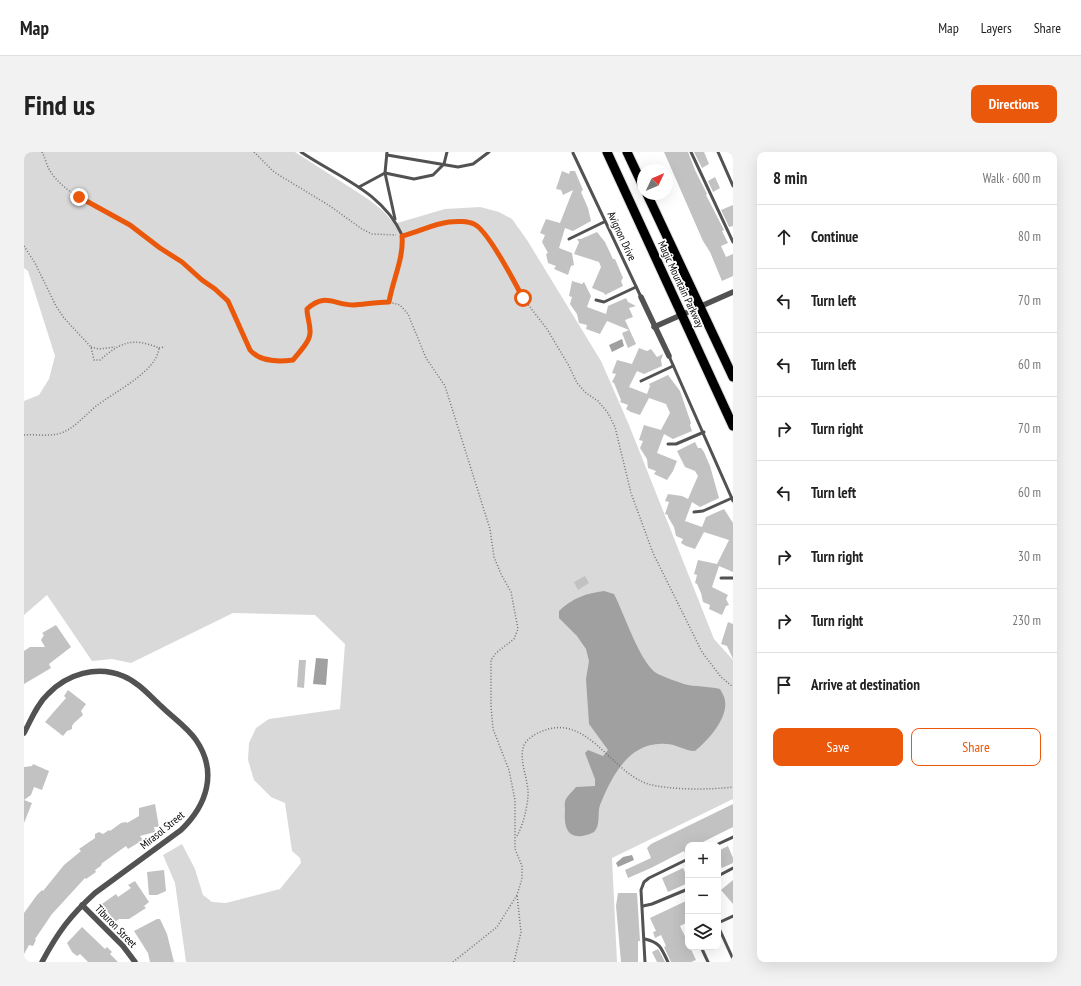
<!DOCTYPE html>
<html lang="en">
<head>
<meta charset="utf-8">
<style>
  body { margin:0; font-family:"PT Sans Narrow",sans-serif; background:#f2f2f2; color:#222 }
  .controls { position:absolute; right:12px; bottom:12px; display:grid; overflow:hidden; border-radius:8px; box-shadow:0 4px 16px #0002 }
  .controls button { width:36px; height:36px; display:grid; place-items:center; padding:0; border:0; border-bottom:1px solid #e0e0e0; background:#fff; color:#222; font:20px sans-serif }
  .compass { position:absolute; left:613px; top:12px; width:36px; height:36px; border-radius:50%; background:#fff; box-shadow:0 4px 16px #0002; rotate:46deg }
  .stop { position:absolute; width:12px; height:12px; margin:-9px; border:3px solid #ea580c; border-radius:50%; background:#fff }
  .stop.end { background:#ea580c; border-color:#fff; box-shadow:0 1px 4px #0008 }
  .list { margin:0; padding:0; list-style:none }
  h2 { display:flex; justify-content:space-between; align-items:center; height:52px; margin:0; padding:0 16px; font-size:17px }
  h2 small { font-size:13px; font-weight:400; color:#767676 }
  .list li { display:grid; grid-template-columns:26px 1fr auto; gap:12px; align-items:center; box-sizing:border-box; height:64px; padding:0 16px; border-top:1px solid #e0e0e0 }
  .list b { display:block; font-size:15px; white-space:nowrap }
  .list em { font-size:13px; font-style:normal; color:#767676 }
  .actions { display:flex; gap:8px; padding:12px 16px }
  .actions a { flex:1; padding:9px 0; border:1px solid #ea580c; border-radius:8px; text-align:center; font-size:14px; color:#ea580c }
  .actions .main { background:#ea580c; color:#fff }
  .icon { flex:none; width:22px; height:22px; fill:none; stroke:currentColor; stroke-width:2; stroke-linecap:round; stroke-linejoin:round }
  .map { position:relative; flex:none; width:709px; height:810px; overflow:hidden; border-radius:8px }
  header { display:flex; align-items:center; gap:24px; box-sizing:border-box; height:56px; padding:0 20px; background:#fff; border-bottom:1px solid #e0e0e0 }
  header strong { font-size:19px }
  nav { display:flex; gap:22px; margin-inline-start:auto; font-size:14px }
  .intro { display:flex; align-items:center; justify-content:space-between; box-sizing:border-box; height:96px; padding:0 24px }
  h1 { margin:0; font-size:28px }
  .button { padding:10px 18px; border-radius:8px; background:#ea580c; color:#fff; font-size:14px; font-weight:700 }
  main { display:flex; gap:24px; padding:0 24px }
  aside { flex:1; background:#fff; border-radius:8px; box-shadow:0 4px 16px #0002 }
  .map>svg:first-child { display:block }
</style>
</head>
<body>
<header>
<strong>Map</strong>
<nav><a>Map</a><a>Layers</a><a>Share</a></nav>
</header>
<div class="intro"><h1>Find us</h1><a class="button">Directions</a></div>
<main>
<div class="map">
<svg width="709" height="810" viewBox="0 0 709 810">
  <rect width="100%" height="100%" fill="#fff"/>
  <!-- green -->
  <polygon fill="#d9d9d9" points="0,0 271,0 344,47 358,58 368,69 373,71 421,57 456,55 475,60 488,67 503,88 577,209 605,273 690,487 709,508 709,647 588,706 593,810 162,810 151,731 139,703 158,692 171,717 179,743 188,750 202,751 256,737 277,711 276,706 268,699 261,651 247,645 230,628 224,608 225,591 232,576 245,567 316,557 321,492 291,463 209,461 107,511 88,507 68,509 23,443 0,463 0,249 15,243 25,227 31,204 4,119 0,116"/>
  <!-- water -->
  <g fill="#a0a0a0">
    <polygon points="598,187 600,194 588,200 585,193"/>
    <path d="M580,439L590,442C600,461 617,514 634,522C642,526 652,529 660,532C671,535 684,534 696,537C698,541 701,545 701,549C704,566 684,589 671,599C661,599 652,592 642,592C605,589 588,624 576,653C573,661 577,673 570,680C567,682 562,683 558,684C542,686 540,672 541,659C541,656 540,650 542,647C544,643 549,639 552,635L571,634V627L561,601L564,598L579,604L584,598L565,572L562,527L565,509L562,497L553,484L535,466V459C548,446 563,441 580,439Z"/>
    <polygon points="292,506 304,507 302,533 289,532"/>
    <polygon points="608,703 610,708 594,715 592,711 599,705"/>
  </g>
  <!-- building -->
  <g fill="#c2c2c2">
    <polygon points="640,0 664,0 671,18 683,42 682,43 700,78 698,79 704,91 697,94 702,105 709,102 709,124 698,129 686,100 679,89"/>
    <polygon points="670,0 680,0 685,12 678,16"/>
    <polygon points="538,19 545,22 546,19 551,19 559,38 557,40 564,56 567,69 549,79 541,76 535,96 548,101 550,113 547,114 544,123 530,117 532,114 524,111 522,102 524,101 518,90 521,83 516,81 522,67 536,71 549,38 539,43 537,38 532,37"/>
    <polygon points="691,25 696,36 689,40 684,29"/>
    <polygon points="709,53 709,74 705,75 697,58"/>
    <polygon points="573,80 581,90 589,107 591,107 599,126 597,129 599,134 581,143 580,141 568,136 577,115 575,110 550,102 555,90 553,87 557,87"/>
    <polygon points="548,129 558,132 560,130 567,144 563,155 582,162 584,154 602,146 604,150 612,154 605,156 609,165 601,168 612,192 604,196 598,181 605,178 583,169 576,182 562,177 563,173 555,171 553,162 546,152 548,145 545,144"/>
    <polygon points="615,196 623,199 627,197 633,205 639,202 637,208 638,214 620,222 613,219 605,235 623,242 626,234 625,232 644,223 656,239 667,271 666,273 668,279 649,287 640,282 633,301 653,309 649,319 643,328 630,322 632,319 624,316 623,307 616,296 619,289 615,288 620,273 637,278 646,261 642,252 625,246 616,263 607,260 602,257 604,253 596,250 597,248 590,231 588,230 592,222 588,221 593,208 608,212"/>
    <polygon points="671,290 674,296 677,296 680,300 686,314 695,346 676,355 668,350 661,369 678,375 682,365 700,357 709,371 709,420 695,414 688,435 704,443 702,447 705,453 702,454 698,463 685,457 686,453 679,450 677,441 673,432 671,431 673,423 670,422 674,408 693,412 705,388 680,380 671,397 662,394 657,391 659,387 652,384 650,375 644,365 644,363 641,362 645,350 641,349 644,342 658,344 664,347 670,333 674,324 671,319 661,315 653,299"/>
    <polygon points="561,424 565,431 554,438 550,430"/>
    <polygon points="704,470 709,472 709,507 703,494 697,492"/>
    <polygon points="32,473 47,495 25,512 27,516 0,532 0,499 6,495 21,495 17,488 20,483 18,481"/>
    <polygon points="275,508 282,508 280,536 273,535"/>
    <polygon points="44,538 62,552 57,559 59,563 50,571 48,574 48,577 43,579 39,584 21,570 42,546 40,544"/>
    <polygon points="9,612 25,619 18,638 10,635 7,643 0,648 8,651 0,671 0,615 8,614"/>
    <polygon points="131,652 135,675 130,675 131,680 116,684 119,688 104,697 102,694 77,712 78,713 71,718 72,720 62,727 61,726 28,762 11,787 12,788 9,794 5,793 0,802 0,761 13,743 18,738 19,739 40,713 57,699 55,697 71,686 71,682 75,680 79,682 85,678 86,679 97,671 102,670 103,671 115,664 115,656"/>
    <polygon points="709,652 709,675 673,693 664,693 664,704 662,705 660,699 627,716 604,726 601,718 627,706 623,696 627,692"/>
    <polygon points="704,694 709,706 709,711 698,716 694,709 694,699"/>
    <polygon points="659,716 664,726 664,731 644,740 638,726"/>
    <polygon points="140,718 142,739 133,743 125,743 123,720"/>
    <polygon points="709,728 709,752 697,738"/>
    <polygon points="111,729 125,750 120,754 122,756 105,767 95,767 91,770 78,752 92,742 94,745 107,736 104,733"/>
    <polygon points="594,741 613,741 616,789 614,789 614,810 597,810 592,754"/>
    <polygon points="664,748 664,770 656,774 664,790 664,795 666,795 672,808 667,810 647,810 640,795 642,794 637,783 631,786 629,780 632,779 626,766"/>
    <polygon points="133,767 136,767 143,782 150,810 126,810 124,801 110,779"/>
    <polygon points="58,775 81,797 83,795 88,800 86,802 94,810 64,810 56,802 53,804 48,800 43,791"/>
    <polygon points="634,797 637,802 641,810 633,810 628,800"/>
  </g>
  <g fill="none" stroke-linecap="round" stroke-linejoin="round">
    <!-- primary casing -->
    <g stroke="#dbdbdb" stroke-width="11">
      <g id="primary">
        <polyline points="583,0 709,274"/>
        <polyline points="603,0 619,34"/>
        <polyline points="623,42 709,225"/>
      </g>
    </g>
    <!-- path -->
    <g stroke="#747474" stroke-width="1.5" stroke-dasharray="1 2" stroke-linecap="butt">
      <path d="M18,0C21,5 22,12 25,17C40,44 80,57 106,73C120,81 131,94 146,101C157,109 166,118 176,127C185,135 198,139 205,150C226,183 214,216 269,208C275,200 287,189 286,179C286,171 283,165 283,157L291,149L300,147L330,153L365,150L376,153L384,162L402,206L421,234L466,377L470,405L477,422L487,440L494,477L490,487L472,501L467,508V554L469,577L485,618L491,648V697L498,714V727L493,743L473,775L429,810"/>
      <polyline points="230,0 250,20 306,54 338,77 348,82 372,83"/>
      <path d="M382,83C404,77 434,59 455,76L478,107L499,146L523,177L545,214L553,231L562,241L574,249L584,261L591,275L607,341L629,401L678,500L697,525L709,535"/>
      <path d="M0,94L11,111L32,154L40,166L67,195L70,208H76C97,190 108,185 135,196C133,220 88,241 71,255C59,265 51,276 37,281C25,285 12,282 0,283"/>
      <path d="M365,150C369,129 380,108 379,87"/>
      <polyline points="67,195 75,197 91,195"/>
      <polyline points="135,196 141,195"/>
      <path d="M493,684C499,673 503,657 504,644C505,627 494,609 500,593C503,587 511,582 516,580C563,559 585,619 624,632C645,638 687,638 709,635"/>
      <polyline points="490,810 497,780 493,743"/>
    </g>
    <!-- service -->
    <g stroke="#525252" stroke-width="3">
      <path d="M277,0C314,25 359,40 378,83"/>
      <polyline points="363,0 361,21 371,67"/>
      <polyline points="667,0 709,90"/>
      <polyline points="694,0 709,34"/>
      <polyline points="549,1 617,145"/>
      <polyline points="363,3 434,15 449,12 465,0"/>
      <polyline points="335,35 361,21 390,27 409,23 420,12 423,0"/>
      <polyline points="545,87 580,70"/>
      <polyline points="572,148 580,150 612,135"/>
      <polyline points="645,204 709,349"/>
      <polyline points="617,229 649,214"/>
      <polyline points="644,292 652,292 680,280"/>
      <polyline points="670,360 679,359 708,346"/>
      <polyline points="697,426 709,426"/>
      <polyline points="692,693 709,685"/>
      <polyline points="694,724 709,716"/>
      <polyline points="619,754 628,752 664,737"/>
      <polyline points="694,771 709,764"/>
      <polyline points="694,774 709,807"/>
      <path d="M621,787C637,791 637,796 644,810"/>
      <polyline points="677,795 684,810"/>
      <polyline points="621,810 617,738 620,730 625,726 664,707"/>
    </g>
    <!-- minor -->
    <g stroke="#525252" stroke-width="5.5">
      <polyline points="617,145 645,204"/>
      <polyline points="630,175 709,140"/>
      <path d="M0,581C7,568 13,552 24,542C43,522 73,513 99,524C114,530 125,543 137,554C148,565 163,575 172,588C194,620 183,653 157,678L71,741C46,764 34,780 18,810"/>
      <polyline points="58,753 99,794 111,810"/>
    </g>
    <!-- primary -->
    <use href="#primary" stroke="#000" stroke-width="9"/>
  </g>
  <g fill="none" stroke-linecap="round" stroke-linejoin="round">
    <!-- route -->
    <path stroke="#ea580c" stroke-width="5" d="M55,45L106,73L136,96L158,110L178,128L191,137L204,149L226,198C236,210 254,210 269,208C275,200 287,189 286,179C286,171 283,165 283,157C301,140 310,153 330,153C342,152 354,150 365,150C369,127 380,106 378,84C394,80 409,72 425,70C432,69 444,69 450,72C464,78 491,131 499,146"/>
  </g>
  <g text-anchor="middle" stroke-width="3.5" stroke-linejoin="round" paint-order="stroke">
    <!-- street labels -->
    <g font-size="11" fill="#000" stroke="#fff">
      <text transform="translate(598 84) rotate(65)" y="4">Avignon Drive</text>
      <text transform="translate(657 132) rotate(65)" y="4">Magic Mountain Parkway</text>
      <text transform="translate(138 678) rotate(-39)" y="4">Mirasol Street</text>
      <text transform="translate(92 774) rotate(46)" y="4">Tiburon Street</text>
    </g>
  </g>
</svg>
<div class="controls">
<button>+</button>
<button>−</button>
<button><svg class="icon" aria-label="layers" viewBox="0 0 24 24"><path d="M12 4l9 5-9 5-9-5zM3 14l9 5 9-5"/></svg></button>
</div>
<svg class="compass" viewBox="-18 -18 36 36"><path d="M0-13l5 13h-10z" fill="#e53935"/><path d="M0 13l5-13h-10z" fill="#767676"/></svg>
<div class="stop" style="left:499px;top:146px"></div>
<div class="stop end" style="left:55px;top:45px"></div>
</div>
<aside>
<h2>8 min<small>Walk · 600 m</small></h2>
<ul class="list">
<li><svg class="icon" aria-label="ahead" viewBox="0 0 24 24"><path d="M12 20V5M6 11l6-6 6 6"/></svg><div><b>Continue</b></div><em>80 m</em></li>
<li><svg class="icon" aria-label="left" viewBox="0 0 24 24"><path d="M17 20v-9H6M10 6l-5 5 5 5"/></svg><div><b>Turn left</b></div><em>70 m</em></li>
<li><svg class="icon" aria-label="left" viewBox="0 0 24 24"><path d="M17 20v-9H6M10 6l-5 5 5 5"/></svg><div><b>Turn left</b></div><em>60 m</em></li>
<li><svg class="icon" aria-label="right" viewBox="0 0 24 24"><path d="M7 20v-9h11M14 6l5 5-5 5"/></svg><div><b>Turn right</b></div><em>70 m</em></li>
<li><svg class="icon" aria-label="left" viewBox="0 0 24 24"><path d="M17 20v-9H6M10 6l-5 5 5 5"/></svg><div><b>Turn left</b></div><em>60 m</em></li>
<li><svg class="icon" aria-label="right" viewBox="0 0 24 24"><path d="M7 20v-9h11M14 6l5 5-5 5"/></svg><div><b>Turn right</b></div><em>30 m</em></li>
<li><svg class="icon" aria-label="right" viewBox="0 0 24 24"><path d="M7 20v-9h11M14 6l5 5-5 5"/></svg><div><b>Turn right</b></div><em>230 m</em></li>
<li><svg class="icon" aria-label="arrive" viewBox="0 0 24 24"><path d="M6 21V4h12l-3 4 3 4H6"/></svg><div><b>Arrive at destination</b></div></li>
</ul>
<div class="actions"><a class="main">Save</a><a>Share</a></div>
</aside>
</main>
</body>
</html>
